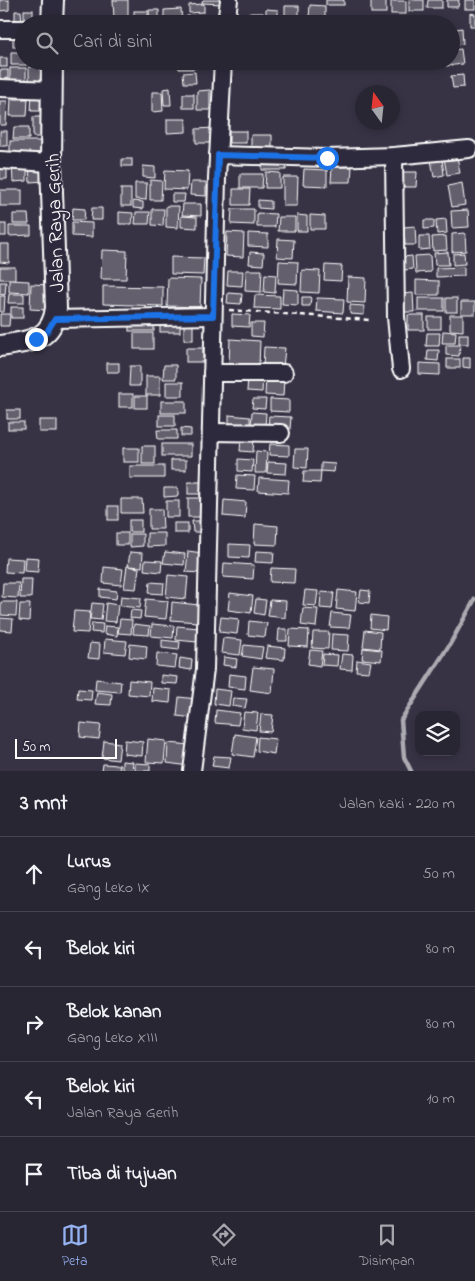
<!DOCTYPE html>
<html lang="id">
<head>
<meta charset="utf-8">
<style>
  body { margin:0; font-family:"Indie Flower",sans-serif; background:#353240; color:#f1f3f6 }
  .controls { position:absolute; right:15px; bottom:15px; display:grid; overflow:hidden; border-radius:10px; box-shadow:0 2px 8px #0003 }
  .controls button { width:45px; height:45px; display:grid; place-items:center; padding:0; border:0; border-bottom:1px solid #45434f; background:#292634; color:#f1f3f6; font:25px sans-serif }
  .compass { position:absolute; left:355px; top:85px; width:45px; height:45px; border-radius:50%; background:#292634; box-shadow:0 2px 8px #0003; rotate:345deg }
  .scale { position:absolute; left:15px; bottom:12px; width:102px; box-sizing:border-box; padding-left:5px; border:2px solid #fff; border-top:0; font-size:14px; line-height:18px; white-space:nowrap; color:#fff; -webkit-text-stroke:4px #2f2a3d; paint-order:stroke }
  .stop { position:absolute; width:15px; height:15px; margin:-11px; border:4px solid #1a73e8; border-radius:50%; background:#fff }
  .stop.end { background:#1a73e8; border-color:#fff; box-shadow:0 1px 5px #0008 }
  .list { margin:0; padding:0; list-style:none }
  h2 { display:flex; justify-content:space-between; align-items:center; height:65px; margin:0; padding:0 20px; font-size:21px }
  h2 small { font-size:16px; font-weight:400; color:#a5a5ac }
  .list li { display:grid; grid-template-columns:32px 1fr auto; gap:15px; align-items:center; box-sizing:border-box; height:75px; padding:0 20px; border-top:1px solid #45434f }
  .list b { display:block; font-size:19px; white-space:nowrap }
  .list p { margin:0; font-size:16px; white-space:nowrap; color:#a5a5ac }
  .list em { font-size:16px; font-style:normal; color:#a5a5ac }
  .icon { flex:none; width:28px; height:28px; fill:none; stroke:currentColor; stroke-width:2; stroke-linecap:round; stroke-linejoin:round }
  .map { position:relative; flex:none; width:475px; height:771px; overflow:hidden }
  .search { position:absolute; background:#292634; box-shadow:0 2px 8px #0003; left:15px; right:15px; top:15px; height:55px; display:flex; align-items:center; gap:12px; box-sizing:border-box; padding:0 18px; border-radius:28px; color:#a5a5ac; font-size:19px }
  .sheet { height:440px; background:#292634 }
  nav { display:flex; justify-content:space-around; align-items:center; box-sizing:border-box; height:70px; border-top:1px solid #45434f; background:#292634; font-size:14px; color:#a5a5ac }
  nav a { display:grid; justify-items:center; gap:2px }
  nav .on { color:#95b2f1 }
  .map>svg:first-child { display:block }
</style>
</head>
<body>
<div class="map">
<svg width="475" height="771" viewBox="0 0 475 771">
  <rect width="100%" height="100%" fill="#373345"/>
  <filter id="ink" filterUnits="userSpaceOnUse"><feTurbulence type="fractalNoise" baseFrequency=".02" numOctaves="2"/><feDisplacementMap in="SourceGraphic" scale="10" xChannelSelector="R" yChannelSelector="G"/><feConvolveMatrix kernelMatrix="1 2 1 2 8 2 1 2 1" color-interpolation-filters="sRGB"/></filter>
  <g filter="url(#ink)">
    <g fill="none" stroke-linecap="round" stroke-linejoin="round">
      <!-- stream -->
      <polyline stroke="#adabb2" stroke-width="4.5" points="411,771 404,757 401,720 450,644 475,599"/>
    </g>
    <!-- building -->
    <g fill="#635f6d" stroke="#fff">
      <polygon points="0,0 9,0 9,10 0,11"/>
      <polygon points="113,0 128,0 128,18 114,19"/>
      <polygon points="203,0 222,0 222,4 202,3"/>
      <rect x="326" y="0" width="18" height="5"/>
      <rect x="371" y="0" width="15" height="13"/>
      <rect x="409" y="0" width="15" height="11"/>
      <polygon points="428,0 442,0 442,8 427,8"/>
      <polygon points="447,0 459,0 458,7 447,7"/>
      <rect x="465" y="0" width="10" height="9"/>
      <rect x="391" y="1" width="15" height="13"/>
      <polygon points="204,4 204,12 189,13 189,5"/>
      <polygon points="310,5 325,6 325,18 309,17"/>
      <polygon points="285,6 299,6 299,18 285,17"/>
      <polygon points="181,9 182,24 164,24 164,10"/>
      <polygon points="266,9 278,10 278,18 266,18"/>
      <rect x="24" y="10" width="9" height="14"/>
      <polygon points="149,10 159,10 159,24 150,24"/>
      <polygon points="15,11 21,11 22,23 15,23"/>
      <rect x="134" y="11" width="14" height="13"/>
      <rect x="249" y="13" width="14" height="11"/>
      <polygon points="470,13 475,14 475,26 470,26"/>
      <rect x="187" y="16" width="24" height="8"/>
      <polygon points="462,28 463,44 451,46 451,30"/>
      <rect x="13" y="31" width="11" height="16"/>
      <polygon points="461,49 463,64 446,66 445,61 451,61 451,50"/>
      <polygon points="11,52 24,52 24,61 27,61 27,65 11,65"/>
      <rect x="0" y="58" width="7" height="9"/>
      <polygon points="178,61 193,61 194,69 179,69"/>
      <rect x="29" y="67" width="18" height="18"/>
      <rect x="10" y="68" width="16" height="17"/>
      <rect x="0" y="70" width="8" height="13"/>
      <polygon points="195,72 196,83 184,83 183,73"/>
      <polygon points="463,75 464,87 453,88 451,76"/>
      <polygon points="170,88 171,105 164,105 163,89"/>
      <polygon points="210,90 210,110 197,110 197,91"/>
      <polygon points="152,92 162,92 163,111 152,112"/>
      <polygon points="32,93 48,94 47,111 31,111"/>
      <rect x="183" y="94" width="11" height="14"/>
      <polygon points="11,99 28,99 27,116 10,116"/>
      <polygon points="0,101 7,101 6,125 0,125"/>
      <rect x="33" y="117" width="14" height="20"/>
      <polygon points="167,119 186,119 186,132 167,133"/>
      <polygon points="14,127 29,127 29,139 13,139"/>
      <polygon points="214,128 214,143 196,143 196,129"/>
      <rect x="0" y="131" width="7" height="15"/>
      <rect x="229" y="131" width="17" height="12"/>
      <polygon points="251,135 272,135 272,149 251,148"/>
      <rect x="10" y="141" width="31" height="12"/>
      <polygon points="457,156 460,173 447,175 444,158"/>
      <polygon points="442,158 444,175 434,177 431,160"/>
      <rect x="122" y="159" width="10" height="7"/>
      <polygon points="262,159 287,159 286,170 262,170"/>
      <polygon points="7,160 7,179 0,179 0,161"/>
      <polygon points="12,162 27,162 27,181 13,182"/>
      <polygon points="29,166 45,166 45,181 30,182"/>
      <polygon points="143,166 155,167 155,178 143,177"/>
      <polygon points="332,167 352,167 351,182 331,182"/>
      <polygon points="304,169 327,170 327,186 303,185"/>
      <polygon points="165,170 188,171 187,190 164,189"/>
      <polygon points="266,172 280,173 280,188 265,188"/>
      <polygon points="402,172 417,172 416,187 402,187"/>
      <polygon points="240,174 263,174 262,188 240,188"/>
      <polygon points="283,177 298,177 297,206 283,206"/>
      <polygon points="150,180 162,181 161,200 150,200"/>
      <polygon points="191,182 206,182 206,196 190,195"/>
      <polygon points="135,183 147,183 146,200 135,199"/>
      <polygon points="462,183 465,205 452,207 448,186"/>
      <rect x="121" y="189" width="10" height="17"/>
      <polygon points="233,189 250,189 249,205 233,205"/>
      <rect x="0" y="190" width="22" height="16"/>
      <polygon points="172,194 185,194 184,202 172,202"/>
      <polygon points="258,200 271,201 271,209 258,208"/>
      <polygon points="133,201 143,202 143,209 133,208"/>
      <polygon points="183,204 201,204 201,216 182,215"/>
      <polygon points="166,206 179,206 178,228 166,227"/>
      <polygon points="73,208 85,209 84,220 72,220"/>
      <polygon points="92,208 102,208 102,220 91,220"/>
      <polygon points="152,209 164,209 163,226 152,225"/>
      <polygon points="232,209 254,209 254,225 231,224"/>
      <polygon points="468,210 469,227 452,228 451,211"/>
      <polygon points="119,212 133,213 132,224 119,224"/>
      <polygon points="136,212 150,212 149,224 135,224"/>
      <polygon points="257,213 276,214 275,227 257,227"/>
      <polygon points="13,214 28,214 29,224 13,224"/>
      <polygon points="297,215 307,216 307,231 297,231"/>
      <polygon points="310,215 325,216 325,229 310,229"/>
      <polygon points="181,216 197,217 197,228 181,227"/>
      <polygon points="279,217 295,217 295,231 278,231"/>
      <polygon points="446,219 447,233 437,234 436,220"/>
      <polygon points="424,220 434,220 434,228 424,229"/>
      <polygon points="72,222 92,223 92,237 72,236"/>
      <rect x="0" y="224" width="6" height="12"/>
      <polygon points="9,226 31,226 31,235 9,236"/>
      <polygon points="415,226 416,245 405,245 404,227"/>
      <polygon points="227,232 244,233 243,257 226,256"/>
      <polygon points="248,233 268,234 268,247 248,246"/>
      <polygon points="465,233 466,251 452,252 452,234"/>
      <polygon points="419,236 429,236 430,249 419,250"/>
      <polygon points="446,236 447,250 433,251 432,237"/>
      <polygon points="278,239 294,240 293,258 277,257"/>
      <polygon points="0,244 9,244 9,263 0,262"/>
      <polygon points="102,250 127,251 126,279 101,279"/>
      <polygon points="250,252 264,253 263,265 249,264"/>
      <polygon points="448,252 449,265 435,265 434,253"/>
      <polygon points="464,253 465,264 453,265 453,254"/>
      <polygon points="430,255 431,272 416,273 415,256"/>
      <polygon points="412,256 413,269 404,270 403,257"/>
      <polygon points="171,257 204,258 203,275 171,274"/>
      <polygon points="279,261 298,262 297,284 278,283"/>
      <polygon points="325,265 342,266 341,281 324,280"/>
      <rect x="0" y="267" width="15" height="12"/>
      <polygon points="464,267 464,276 436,277 436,268"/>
      <polygon points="246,270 262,270 261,292 245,291"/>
      <polygon points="302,270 320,271 319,293 301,292"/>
      <polygon points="228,271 243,271 242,286 227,285"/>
      <polygon points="265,274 276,275 275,293 264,292"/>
      <polygon points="348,277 366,278 365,303 347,302"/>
      <polygon points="168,278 201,279 200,307 167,306"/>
      <polygon points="9,280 29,281 29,293 9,292"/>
      <polygon points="416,280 439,281 439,295 416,295"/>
      <polygon points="0,282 6,282 5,295 0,294"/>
      <polygon points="31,284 49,285 48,310 30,309"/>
      <polygon points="103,286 163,287 163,306 103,304"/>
      <polygon points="283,289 298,290 298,305 282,304"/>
      <polygon points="228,293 242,294 241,304 227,303"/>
      <polygon points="413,293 414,312 403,312 402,294"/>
      <polygon points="9,294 24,294 24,303 8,303"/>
      <polygon points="255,295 280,296 280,309 254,308"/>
      <polygon points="0,296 5,296 4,312 0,312"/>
      <polygon points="302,297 311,297 310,306 302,306"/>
      <polygon points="317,298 344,299 343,313 316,311"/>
      <rect x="418" y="298" width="26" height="13"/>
      <rect x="446" y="298" width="11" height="14"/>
      <rect x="461" y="302" width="14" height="12"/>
      <polygon points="350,305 364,306 364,315 350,314"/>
      <rect x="11" y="307" width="12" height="11"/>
      <polygon points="0,314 10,314 9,326 0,326"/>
      <polygon points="232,314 250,315 249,327 232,326"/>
      <rect x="408" y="315" width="16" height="15"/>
      <polygon points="450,315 463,315 463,331 450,330"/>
      <rect x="428" y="317" width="13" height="12"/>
      <rect x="129" y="319" width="25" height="12"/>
      <rect x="160" y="319" width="20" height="13"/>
      <rect x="184" y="321" width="9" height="19"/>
      <polygon points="251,323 264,323 263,337 251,336"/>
      <polygon points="443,331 456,332 455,343 442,343"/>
      <rect x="134" y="333" width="19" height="16"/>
      <polygon points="427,333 440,333 439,346 426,346"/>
      <rect x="459" y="334" width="9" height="10"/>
      <polygon points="230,339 260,341 259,366 229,365"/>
      <polygon points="446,345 460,345 459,356 446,355"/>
      <polygon points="264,347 285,348 283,368 263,367"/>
      <rect x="186" y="348" width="17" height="14"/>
      <polygon points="428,350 439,350 438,361 427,360"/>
      <polygon points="463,358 470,358 470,368 463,367"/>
      <rect x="447" y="359" width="13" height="9"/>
      <rect x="107" y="363" width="12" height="9"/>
      <polygon points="419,363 440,364 440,375 419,374"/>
      <polygon points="164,365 176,365 176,379 163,379"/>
      <polygon points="130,366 140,366 140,386 129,386"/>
      <rect x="146" y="376" width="14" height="19"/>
      <polygon points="248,376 263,377 262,392 247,391"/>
      <polygon points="266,378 284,379 283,396 265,395"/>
      <rect x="166" y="382" width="17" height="14"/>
      <rect x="119" y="394" width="14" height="13"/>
      <rect x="135" y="396" width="12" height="12"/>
      <polygon points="253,399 266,399 265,409 252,408"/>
      <polygon points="270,399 289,400 289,412 270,411"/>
      <rect x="161" y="401" width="25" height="12"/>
      <rect x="7" y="410" width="13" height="9"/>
      <polygon points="252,412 266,413 265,427 251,426"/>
      <rect x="159" y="415" width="16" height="11"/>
      <polygon points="229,415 250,417 250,426 229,425"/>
      <polygon points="269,416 291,417 290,429 268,428"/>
      <rect x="39" y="420" width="18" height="12"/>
      <rect x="8" y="422" width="16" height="7"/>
      <polygon points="181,428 191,429 191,436 181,436"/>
      <polygon points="157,430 177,430 177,439 158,439"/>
      <polygon points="241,438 254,438 253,452 240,451"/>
      <rect x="162" y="444" width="29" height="12"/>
      <polygon points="270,444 289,445 289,456 269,455"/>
      <rect x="142" y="446" width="13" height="18"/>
      <rect x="123" y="448" width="16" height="14"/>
      <polygon points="295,449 308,449 307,468 294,467"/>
      <polygon points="256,451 267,452 266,473 255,473"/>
      <polygon points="238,459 253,460 252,472 238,471"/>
      <rect x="171" y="460" width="15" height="10"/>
      <polygon points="268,462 287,463 286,474 267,473"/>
      <polygon points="321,463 335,464 334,472 321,471"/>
      <rect x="130" y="466" width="34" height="12"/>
      <polygon points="304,471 321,471 320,483 303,482"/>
      <polygon points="237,475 255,476 254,490 236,489"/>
      <polygon points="259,478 289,480 288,493 258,491"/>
      <rect x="188" y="482" width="14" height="12"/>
      <polygon points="164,488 178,488 178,496 164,497"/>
      <rect x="188" y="498" width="14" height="19"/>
      <polygon points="121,499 142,499 143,513 121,513"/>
      <polygon points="224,500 246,502 245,518 223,516"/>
      <rect x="166" y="501" width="13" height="16"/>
      <rect x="108" y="506" width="10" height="14"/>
      <polygon points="149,509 162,509 163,529 149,529"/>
      <rect x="129" y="520" width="12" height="12"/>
      <polygon points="192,521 205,521 205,532 193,532"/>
      <rect x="174" y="523" width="14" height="10"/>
      <polygon points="255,524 278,526 277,545 254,544"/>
      <rect x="116" y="533" width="12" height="12"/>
      <polygon points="147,533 165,533 165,546 147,547"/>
      <polygon points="130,534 143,534 143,546 130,547"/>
      <polygon points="229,544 250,545 249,558 229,557"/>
      <polygon points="188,551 202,553 200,573 186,572"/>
      <polygon points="256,551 274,552 273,563 255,562"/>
      <polygon points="130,552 143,553 142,567 128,566"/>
      <polygon points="165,552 185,554 184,565 163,563"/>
      <polygon points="25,557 39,558 38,572 24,571"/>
      <polygon points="6,558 23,559 22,573 5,572"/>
      <polygon points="145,560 162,561 161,572 144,570"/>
      <polygon points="224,563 254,565 253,579 223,577"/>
      <polygon points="127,566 139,568 136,589 124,588"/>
      <polygon points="104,567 123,569 121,585 103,583"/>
      <polygon points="271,568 295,569 294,583 270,582"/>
      <polygon points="168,575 188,577 186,599 166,597"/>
      <polygon points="21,579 32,579 31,598 20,598"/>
      <polygon points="150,582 164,583 163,594 149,593"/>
      <polygon points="3,583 19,583 18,598 2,597"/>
      <polygon points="100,589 117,591 116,599 100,597"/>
      <polygon points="305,590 318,591 316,606 303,605"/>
      <polygon points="338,590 357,592 355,611 336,609"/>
      <polygon points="361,590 370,591 369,603 359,602"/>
      <polygon points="321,592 334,593 332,609 320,608"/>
      <polygon points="230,593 253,596 251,613 228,610"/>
      <polygon points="121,596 141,598 140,608 120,606"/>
      <polygon points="146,599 168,601 166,619 144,617"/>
      <polygon points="256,599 266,600 264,615 254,613"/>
      <polygon points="270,600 286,601 285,618 268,616"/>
      <polygon points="1,602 17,602 16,616 1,615"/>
      <polygon points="172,602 199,605 198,622 171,620"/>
      <polygon points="92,603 103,604 101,620 90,619"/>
      <polygon points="106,603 118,605 116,622 104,621"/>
      <polygon points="20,604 30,604 29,621 19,620"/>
      <polygon points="303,608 318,609 316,627 301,625"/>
      <polygon points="131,610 141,611 140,619 130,618"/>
      <polygon points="74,611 90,612 88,633 72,632"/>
      <polygon points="332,613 351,615 349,628 330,627"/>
      <polygon points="371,615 387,617 386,630 370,628"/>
      <polygon points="221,617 239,619 237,634 219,632"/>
      <polygon points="0,618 13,619 12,631 0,630"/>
      <polygon points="120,619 132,620 131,634 118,633"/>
      <polygon points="249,621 267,623 265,637 248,635"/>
      <polygon points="92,623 103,624 102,633 91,632"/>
      <polygon points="134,624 150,626 149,635 133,634"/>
      <polygon points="152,624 174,626 173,638 151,636"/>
      <polygon points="105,626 118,627 117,636 104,634"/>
      <polygon points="177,626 199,628 197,642 176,640"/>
      <polygon points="279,629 287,629 287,641 278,641"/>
      <polygon points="290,629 309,630 308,647 289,646"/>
      <polygon points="365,630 381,632 380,649 363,647"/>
      <polygon points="313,632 329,632 328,649 312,648"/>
      <polygon points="332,634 349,635 348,651 331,650"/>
      <polygon points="223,638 242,640 240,655 221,653"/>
      <polygon points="105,639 127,641 125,654 104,652"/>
      <polygon points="162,640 180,642 179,650 162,648"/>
      <polygon points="90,643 100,644 99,659 88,658"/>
      <polygon points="130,644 147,646 146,659 129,657"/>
      <polygon points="244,645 263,647 261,659 242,656"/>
      <polygon points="267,646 285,648 284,660 265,658"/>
      <polygon points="363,648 382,650 381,661 362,659"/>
      <polygon points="310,650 322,651 320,666 308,664"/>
      <polygon points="157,653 177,655 175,668 156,666"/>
      <polygon points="323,654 338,655 337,666 322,665"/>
      <polygon points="342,654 353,655 352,670 340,669"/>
      <polygon points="224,657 237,659 236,667 223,665"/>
      <polygon points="180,658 192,660 191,670 179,668"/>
      <polygon points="357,660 371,662 369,672 356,671"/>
      <polygon points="253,667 274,669 272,693 250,690"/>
      <polygon points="229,674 246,676 245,689 228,687"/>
      <polygon points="161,675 178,677 177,684 161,683"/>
      <polygon points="96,679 121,682 120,692 95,690"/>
      <polygon points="129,680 150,682 149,696 128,694"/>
      <polygon points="153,688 171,690 170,703 152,701"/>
      <polygon points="78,689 92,690 91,700 77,699"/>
      <polygon points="215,689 231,691 229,706 214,704"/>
      <polygon points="97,692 112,694 111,705 95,704"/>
      <polygon points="179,697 196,699 194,718 177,716"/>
      <polygon points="233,698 247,699 245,708 232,706"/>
      <polygon points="216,710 240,713 238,725 215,723"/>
      <polygon points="244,712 258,713 256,730 242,728"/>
      <polygon points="261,714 273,715 271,732 259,731"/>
      <polygon points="81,723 101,725 99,739 80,737"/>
      <polygon points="235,734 256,737 253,757 232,754"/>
      <polygon points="258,737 276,739 274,754 257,751"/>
      <polygon points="148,739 166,741 164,763 146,762"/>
      <polygon points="125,740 143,742 142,756 124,754"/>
      <polygon points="104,741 120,743 118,760 102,758"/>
      <polygon points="168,743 191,745 189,766 167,763"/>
      <polygon points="214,756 231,757 229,768 212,766"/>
      <polygon points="122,761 133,762 132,771 122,771"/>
      <polygon points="135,763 150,764 150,771 135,771"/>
      <polygon points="103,764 120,765 119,771 102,771"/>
    </g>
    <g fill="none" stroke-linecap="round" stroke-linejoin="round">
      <!-- minor casing -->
      <g stroke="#fff" stroke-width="20">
        <g id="minor">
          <polyline points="226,24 229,0"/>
          <polyline points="0,29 24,29"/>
          <polyline points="0,88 53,90"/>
          <polyline points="218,155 327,158 394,156 469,149"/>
          <polyline points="394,156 396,317 401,369"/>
          <polyline points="0,160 51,163"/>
          <polyline points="55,319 213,316"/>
          <polyline points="212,373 284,373"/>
          <polyline points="211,432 281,433"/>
          <polyline points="192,771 205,669 217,178 223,61"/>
        </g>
      </g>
      <!-- tertiary casing -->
      <g stroke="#fff" stroke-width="24">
        <g id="tertiary">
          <polyline points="52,24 53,0"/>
          <path d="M0,346C28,341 52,342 56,308L51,163L52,61"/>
        </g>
      </g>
      <!-- path -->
      <polyline stroke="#fff" stroke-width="2.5" stroke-dasharray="5 4" stroke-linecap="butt" points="229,310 370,320"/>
      <!-- minor -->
      <use href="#minor" stroke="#2f2a3d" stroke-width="16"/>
      <!-- tertiary -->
      <use href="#tertiary" stroke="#2f2a3d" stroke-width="20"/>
    </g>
  </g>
  <g fill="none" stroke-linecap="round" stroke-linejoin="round" filter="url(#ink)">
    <!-- route -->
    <polyline stroke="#1a73e8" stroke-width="6" points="36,339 46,333 55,319 213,316 218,155 327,158"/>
  </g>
  <g text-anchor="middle" stroke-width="4" stroke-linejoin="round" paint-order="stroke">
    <!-- street labels -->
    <g font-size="20" fill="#fff" stroke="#2f2a3d">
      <text transform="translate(54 223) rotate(-92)" y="7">Jalan Raya Gerih</text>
    </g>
  </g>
</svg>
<div class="controls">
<button><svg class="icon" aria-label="layers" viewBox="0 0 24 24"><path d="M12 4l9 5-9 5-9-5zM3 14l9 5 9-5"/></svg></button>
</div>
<svg class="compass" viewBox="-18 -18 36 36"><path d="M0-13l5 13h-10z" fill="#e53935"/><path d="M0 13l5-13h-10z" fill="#a5a5ac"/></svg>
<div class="scale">50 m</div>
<div class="stop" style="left:327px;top:158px"></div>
<div class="stop end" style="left:36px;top:339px"></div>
<div class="search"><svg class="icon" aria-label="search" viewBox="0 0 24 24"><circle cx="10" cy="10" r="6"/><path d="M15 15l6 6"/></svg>Cari di sini</div>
</div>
<section class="sheet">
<h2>3 mnt<small>Jalan kaki · 220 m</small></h2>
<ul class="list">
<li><svg class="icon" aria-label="ahead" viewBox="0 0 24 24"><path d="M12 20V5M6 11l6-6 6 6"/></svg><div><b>Lurus</b><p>Gang Leko IX</p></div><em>50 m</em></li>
<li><svg class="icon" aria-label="left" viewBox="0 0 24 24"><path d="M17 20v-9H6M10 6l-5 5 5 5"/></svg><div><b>Belok kiri</b></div><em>80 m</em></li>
<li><svg class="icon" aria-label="right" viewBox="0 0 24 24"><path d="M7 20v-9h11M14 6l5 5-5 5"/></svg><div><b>Belok kanan</b><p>Gang Leko XIII</p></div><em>80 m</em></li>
<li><svg class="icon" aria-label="left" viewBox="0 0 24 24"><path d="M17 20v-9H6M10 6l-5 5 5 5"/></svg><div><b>Belok kiri</b><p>Jalan Raya Gerih</p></div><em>10 m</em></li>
<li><svg class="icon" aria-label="arrive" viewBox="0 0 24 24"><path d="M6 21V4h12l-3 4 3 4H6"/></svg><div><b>Tiba di tujuan</b></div></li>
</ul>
</section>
<nav>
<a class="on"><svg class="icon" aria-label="map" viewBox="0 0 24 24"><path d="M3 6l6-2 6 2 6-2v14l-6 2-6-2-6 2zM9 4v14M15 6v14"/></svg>Peta</a>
<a><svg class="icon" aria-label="directions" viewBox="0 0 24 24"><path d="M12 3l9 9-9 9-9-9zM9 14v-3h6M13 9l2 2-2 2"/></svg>Rute</a>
<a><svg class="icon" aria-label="saved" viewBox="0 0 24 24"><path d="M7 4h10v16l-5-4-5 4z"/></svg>Disimpan</a>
</nav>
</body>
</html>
